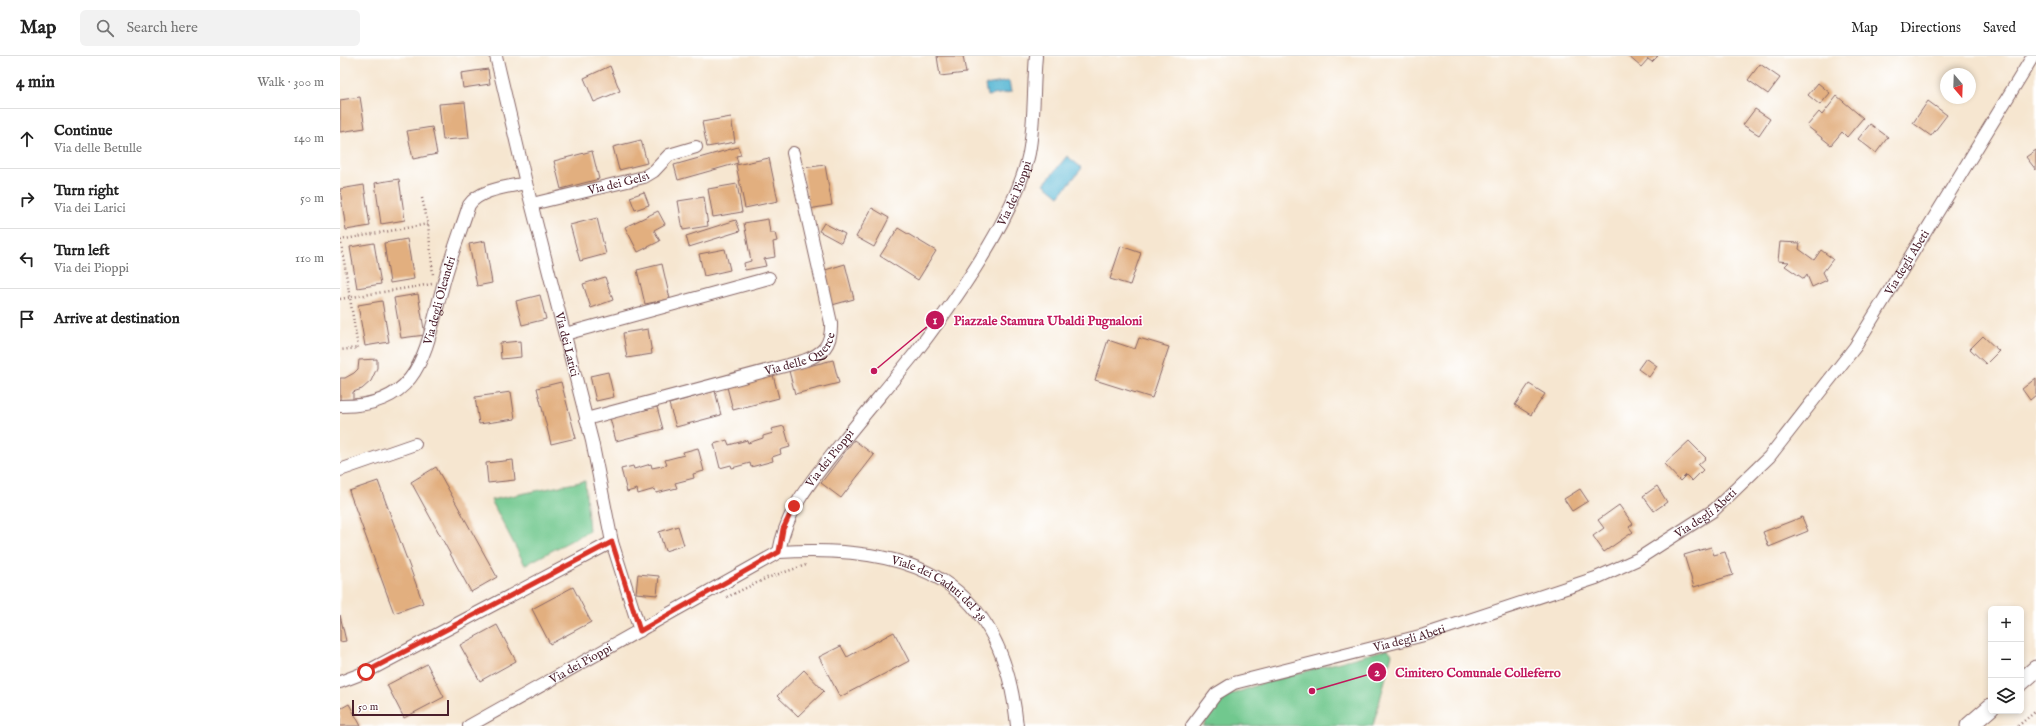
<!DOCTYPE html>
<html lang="en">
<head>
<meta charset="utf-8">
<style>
  body { margin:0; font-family:"IM FELL English",serif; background:#f2f2f2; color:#222 }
  .controls { position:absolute; right:12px; bottom:12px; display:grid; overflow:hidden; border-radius:6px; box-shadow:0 2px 6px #0003 }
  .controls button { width:36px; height:36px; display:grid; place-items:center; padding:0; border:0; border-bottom:1px solid #e0e0e0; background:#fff; color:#222; font:20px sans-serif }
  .compass { position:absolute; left:1600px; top:12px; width:36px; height:36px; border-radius:50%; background:#fff; box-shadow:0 2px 6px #0003; rotate:161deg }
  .scale { position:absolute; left:12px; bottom:10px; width:97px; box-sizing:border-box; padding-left:4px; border:2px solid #4a1f2b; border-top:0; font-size:11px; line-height:14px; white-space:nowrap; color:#4a1f2b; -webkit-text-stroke:3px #fff; paint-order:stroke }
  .stop { position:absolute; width:12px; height:12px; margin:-9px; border:3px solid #d93025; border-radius:50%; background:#fff }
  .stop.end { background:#d93025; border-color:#fff; box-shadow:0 1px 4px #0008 }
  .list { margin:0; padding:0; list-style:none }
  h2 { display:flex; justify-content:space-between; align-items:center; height:52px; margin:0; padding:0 16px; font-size:17px }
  h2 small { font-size:13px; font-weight:400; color:#767676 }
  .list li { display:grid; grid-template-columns:26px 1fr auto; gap:12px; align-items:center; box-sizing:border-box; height:60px; padding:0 16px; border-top:1px solid #e0e0e0 }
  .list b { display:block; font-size:15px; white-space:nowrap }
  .list p { margin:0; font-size:13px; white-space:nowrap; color:#767676 }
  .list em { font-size:13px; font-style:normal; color:#767676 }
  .icon { flex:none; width:22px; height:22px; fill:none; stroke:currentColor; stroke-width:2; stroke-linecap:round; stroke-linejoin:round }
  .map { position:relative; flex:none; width:1696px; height:670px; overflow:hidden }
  header { display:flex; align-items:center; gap:24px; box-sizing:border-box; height:56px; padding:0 20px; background:#fff; border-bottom:1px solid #e0e0e0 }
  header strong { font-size:19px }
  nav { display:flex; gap:22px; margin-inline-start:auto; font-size:14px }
  .search { width:280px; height:36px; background:#f2f2f2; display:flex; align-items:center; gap:10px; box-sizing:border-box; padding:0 14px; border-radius:6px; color:#767676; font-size:15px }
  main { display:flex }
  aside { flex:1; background:#fff }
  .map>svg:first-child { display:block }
</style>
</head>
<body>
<header>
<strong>Map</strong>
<div class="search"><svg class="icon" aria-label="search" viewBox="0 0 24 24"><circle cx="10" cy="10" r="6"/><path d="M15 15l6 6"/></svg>Search here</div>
<nav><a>Map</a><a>Directions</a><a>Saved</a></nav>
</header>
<main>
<aside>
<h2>4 min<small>Walk · 300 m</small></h2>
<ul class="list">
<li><svg class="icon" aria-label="ahead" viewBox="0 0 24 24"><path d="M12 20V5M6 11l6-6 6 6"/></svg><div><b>Continue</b><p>Via delle Betulle</p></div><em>140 m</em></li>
<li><svg class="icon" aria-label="right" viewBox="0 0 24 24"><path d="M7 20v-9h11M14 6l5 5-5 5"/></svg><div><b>Turn right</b><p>Via dei Larici</p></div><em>50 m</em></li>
<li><svg class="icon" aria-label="left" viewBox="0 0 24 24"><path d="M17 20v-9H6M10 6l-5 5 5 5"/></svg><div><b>Turn left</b><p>Via dei Pioppi</p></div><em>110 m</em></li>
<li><svg class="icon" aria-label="arrive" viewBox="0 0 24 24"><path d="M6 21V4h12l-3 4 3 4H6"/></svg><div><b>Arrive at destination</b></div></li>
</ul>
</aside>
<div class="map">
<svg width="1696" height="670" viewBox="0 0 1696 670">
  <rect width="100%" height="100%" fill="#fff"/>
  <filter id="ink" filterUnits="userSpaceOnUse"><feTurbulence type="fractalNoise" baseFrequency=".025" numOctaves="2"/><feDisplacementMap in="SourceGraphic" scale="8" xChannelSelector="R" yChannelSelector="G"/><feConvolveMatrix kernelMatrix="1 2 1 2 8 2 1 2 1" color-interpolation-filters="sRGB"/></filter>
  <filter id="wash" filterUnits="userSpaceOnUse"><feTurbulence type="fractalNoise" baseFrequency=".012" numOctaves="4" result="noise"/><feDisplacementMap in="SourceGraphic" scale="16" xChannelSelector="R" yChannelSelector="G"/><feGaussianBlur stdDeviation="0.9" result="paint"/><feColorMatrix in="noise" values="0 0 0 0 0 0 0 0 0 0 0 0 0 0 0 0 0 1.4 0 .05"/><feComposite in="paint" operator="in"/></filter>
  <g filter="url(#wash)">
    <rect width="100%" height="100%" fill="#f6e6d0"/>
    <!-- green -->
    <g fill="#71c88e" stroke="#5e745c">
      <polygon points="245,425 249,475 185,509 151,444"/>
      <polygon points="1048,593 1052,598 1033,670 863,670 880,643 922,627"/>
    </g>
    <!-- water -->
    <g fill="#55b6d3" stroke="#506a7f">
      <polygon points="669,25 671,36 647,40 645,29"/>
      <polygon points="727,100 742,112 719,140 704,128"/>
    </g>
    <g id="blocks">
      <!-- building -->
      <g fill="#e2af7f">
        <polygon points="597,0 623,0 626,17 600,20"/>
        <polygon points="1288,0 1318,0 1312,6 1308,3 1301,11"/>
        <polygon points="1420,8 1440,22 1428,38 1408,24"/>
        <polygon points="270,10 280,35 254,46 244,22"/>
        <polygon points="148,13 150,28 123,32 121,17"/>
        <polygon points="1478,27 1490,37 1480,49 1468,39"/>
        <polygon points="1497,40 1523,62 1507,81 1502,76 1491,89 1467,70 1479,56 1482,59"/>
        <polygon points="20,41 25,72 0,76 0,44"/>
        <polygon points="1588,45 1607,59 1591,80 1573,67"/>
        <polygon points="125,46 129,82 103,84 99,48"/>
        <polygon points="1415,53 1430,63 1419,79 1403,69"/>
        <polygon points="391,61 395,86 367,91 362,66"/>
        <polygon points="1530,68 1548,81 1536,97 1518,83"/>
        <polygon points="92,71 97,98 73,103 67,75"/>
        <polygon points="301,84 307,107 279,114 273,91"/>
        <polygon points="398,91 401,99 396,100 398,107 338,124 334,109"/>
        <polygon points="1696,94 1696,114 1686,101"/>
        <polygon points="252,95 259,123 221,133 214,105"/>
        <polygon points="429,102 438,145 405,152 396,109"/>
        <polygon points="485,109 492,149 469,153 463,112"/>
        <polygon points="59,123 65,164 41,168 35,127"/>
        <polygon points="397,128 402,156 373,161 368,133"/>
        <polygon points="24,129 30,170 6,174 0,133"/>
        <polygon points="304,136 309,149 295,154 290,141"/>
        <polygon points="364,141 368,170 343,174 338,145"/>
        <polygon points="532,152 549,162 534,191 516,181"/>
        <polygon points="318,155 325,168 314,174 320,185 298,196 285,171"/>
        <polygon points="257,162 266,198 240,205 230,169"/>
        <polygon points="428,163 430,177 435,177 437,185 433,186 435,201 424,203 426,210 405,214 404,207 411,205 404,167"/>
        <polygon points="396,164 400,175 349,191 346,180"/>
        <polygon points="484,167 505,178 501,187 479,175"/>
        <polygon points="558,172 596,195 578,224 540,200"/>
        <polygon points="67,183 74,223 50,227 44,187"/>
        <polygon points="145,185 152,227 137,230 129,188"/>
        <polygon points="1440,186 1460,187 1459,193 1474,204 1481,194 1493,203 1483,216 1487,224 1472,231 1467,219 1464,223 1445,210 1449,206 1438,205"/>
        <polygon points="34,187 41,228 17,232 10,191"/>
        <polygon points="781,190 801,197 790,229 770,223"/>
        <polygon points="385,193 390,214 364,220 359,198"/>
        <polygon points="322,208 330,243 305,248 297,214"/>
        <polygon points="505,208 514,243 492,249 482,215"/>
        <polygon points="265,221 273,244 251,252 243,228"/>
        <polygon points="78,238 85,279 61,282 54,242"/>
        <polygon points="200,239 206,263 182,269 176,245"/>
        <polygon points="42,245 49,286 25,290 18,249"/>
        <polygon points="308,273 312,298 287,302 283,277"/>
        <polygon points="1643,280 1659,295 1646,308 1630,293"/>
        <polygon points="799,282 829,291 812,342 755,324 768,284 795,293"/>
        <polygon points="180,285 181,301 161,303 160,287"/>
        <polygon points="1306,302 1317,310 1309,321 1298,313"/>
        <polygon points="37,303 37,312 31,325 22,333 13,336 13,344 0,344 0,322 5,322 14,317 18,313 19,304"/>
        <polygon points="493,304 499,327 455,338 449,315"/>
        <polygon points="268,316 274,341 256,345 250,320"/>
        <polygon points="433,319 439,342 393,354 387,331"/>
        <polygon points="1696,322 1696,339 1690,344 1682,333"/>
        <polygon points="221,326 236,382 211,388 197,332"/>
        <polygon points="1189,328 1205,338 1191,359 1175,349"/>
        <polygon points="375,335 381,359 336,371 329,348"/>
        <polygon points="171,336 175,363 139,368 135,341"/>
        <polygon points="317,351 323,373 276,385 270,362"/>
        <polygon points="444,370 450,391 440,394 441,398 432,401 433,405 411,411 410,407 392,412 391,409 380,412 374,388 387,384 389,389 407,384 408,387 423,382 423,380 433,377 431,373"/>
        <polygon points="514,384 534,399 501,442 481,427"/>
        <polygon points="1349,385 1366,402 1358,409 1363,414 1352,425 1346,419 1340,425 1324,408"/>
        <polygon points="358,392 364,415 353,418 354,422 335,427 337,432 316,437 315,433 298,438 297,433 287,436 281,413 293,410 294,413 311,408 312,412 327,409 325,404 344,399 343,396"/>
        <polygon points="173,404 175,424 148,427 146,407"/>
        <polygon points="96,411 157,521 131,536 71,426"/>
        <polygon points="38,425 83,547 54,557 9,435"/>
        <polygon points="1317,430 1327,446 1314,455 1303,440"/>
        <polygon points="1240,433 1248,445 1232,455 1224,443"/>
        <polygon points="1279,449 1293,468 1289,471 1293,476 1264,496 1253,480 1264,472 1258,464"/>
        <polygon points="1462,461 1468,475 1429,491 1423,476"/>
        <polygon points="338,470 344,489 325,495 319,476"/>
        <polygon points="1371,491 1374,499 1385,496 1393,519 1354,531 1344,499"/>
        <polygon points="298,518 319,520 317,539 296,537"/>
        <polygon points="233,531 251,566 210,588 192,553"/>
        <polygon points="0,559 6,585 0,586"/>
        <polygon points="157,569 176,605 140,625 120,589"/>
        <polygon points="554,576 569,605 500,641 479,601 501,590 507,601"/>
        <polygon points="87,608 104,641 64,662 47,629"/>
        <polygon points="464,614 484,635 458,660 437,640"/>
        <polygon points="9,648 21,670 0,670 0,653"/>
      </g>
    </g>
  </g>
  <g filter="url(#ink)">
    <use href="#blocks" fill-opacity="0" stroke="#866565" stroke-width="1"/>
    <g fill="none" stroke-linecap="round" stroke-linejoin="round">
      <!-- minor casing -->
      <g stroke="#866565" stroke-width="14">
        <g id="minor">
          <path id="s1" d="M156,0L186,127L252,385L272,486L300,575"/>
          <path id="s2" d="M192,148L304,121L314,115L329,99L356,91"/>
          <polyline points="225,278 429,222"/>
          <path id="s3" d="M0,350C81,351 85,295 102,233C109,205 120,177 129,149C140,133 169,131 186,127"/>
          <path id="s4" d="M246,363L463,305C483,298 492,289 491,267L453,97"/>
          <polyline points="0,414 75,388"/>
          <path id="s5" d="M439,496C447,450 475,421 503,385C527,355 552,326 576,296C615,245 676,159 689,97C695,65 693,32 696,0"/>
          <polyline points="0,626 26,616 272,486"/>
          <path id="s6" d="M129,670L439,496C573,488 663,523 677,670"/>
          <path id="s7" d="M852,670L876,638L894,627L1084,579L1256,522L1298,503L1374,454L1429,401L1515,291L1693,0"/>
        </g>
      </g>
      <!-- secondary casing -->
      <g stroke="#866565" stroke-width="19">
        <g id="secondary">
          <polyline points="1681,626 1696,613"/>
          <polyline points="1629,670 1651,651"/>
        </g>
      </g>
      <!-- path -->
      <g stroke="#866565" stroke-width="2.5" stroke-dasharray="1 3" stroke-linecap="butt">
        <polyline points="82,142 88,168 93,219"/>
        <polyline points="0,180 18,292 0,294"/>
        <polyline points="0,184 88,168"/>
        <polyline points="0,243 92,228"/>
        <polyline points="387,541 427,522 466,509"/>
        <polyline points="1678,670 1696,655"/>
      </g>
      <!-- minor -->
      <use href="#minor" stroke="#fff" stroke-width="12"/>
      <!-- secondary -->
      <use href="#secondary" stroke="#fff" stroke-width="17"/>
    </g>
  </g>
  <g fill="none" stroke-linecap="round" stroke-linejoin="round" filter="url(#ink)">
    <!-- route -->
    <polyline stroke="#d93025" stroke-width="5" points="26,616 272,486 300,575 439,496 443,473 454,450"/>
  </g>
  <g text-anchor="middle" stroke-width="3" stroke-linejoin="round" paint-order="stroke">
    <!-- street labels -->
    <g font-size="12" fill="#4a1f2b" stroke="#fff">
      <text dy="4" stroke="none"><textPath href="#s2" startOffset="89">Via dei Gelsi</textPath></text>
      <text dy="4" stroke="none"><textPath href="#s5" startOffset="432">Via dei Pioppi</textPath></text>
      <text dy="4" stroke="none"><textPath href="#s7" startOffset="890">Via degli Abeti</textPath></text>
      <text dy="4" stroke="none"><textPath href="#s3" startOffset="162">Via degli Oleandri</textPath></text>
      <text dy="4" stroke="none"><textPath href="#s1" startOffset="297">Via dei Larici</textPath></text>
      <text dy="4" stroke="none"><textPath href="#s4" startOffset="226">Via delle Querce</textPath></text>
      <text dy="4" stroke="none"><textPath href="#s5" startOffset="108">Via dei Pioppi</textPath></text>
      <text dy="4" stroke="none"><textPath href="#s7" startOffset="566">Via degli Abeti</textPath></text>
      <text dy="4" stroke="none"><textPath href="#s6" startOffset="525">Viale dei Caduti del '38</textPath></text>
      <text dy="4" stroke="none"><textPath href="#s7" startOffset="242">Via degli Abeti</textPath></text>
      <text dy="4" stroke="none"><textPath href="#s6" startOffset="128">Via dei Pioppi</textPath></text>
    </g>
  </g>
  <!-- callouts -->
  <path fill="none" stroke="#c2185b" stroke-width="1.5" d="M534 315L595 264M972 635L1037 616"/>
  <g fill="#c2185b" stroke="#fff" stroke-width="1.5">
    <circle cx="534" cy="315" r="4"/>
    <circle cx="972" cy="635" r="4"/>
    <circle cx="595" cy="264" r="10"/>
    <circle cx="1037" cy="616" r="10"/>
  </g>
  <g font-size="12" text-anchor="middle" font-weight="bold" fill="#fff">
    <text x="595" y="268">1</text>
    <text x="1037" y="620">2</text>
  </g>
  <g font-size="13" text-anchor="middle" font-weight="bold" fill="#c2185b" stroke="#fff" stroke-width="3" stroke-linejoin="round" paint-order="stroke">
    <text x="708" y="269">Piazzale Stamura Ubaldi Pugnaloni</text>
    <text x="1138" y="621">Cimitero Comunale Colleferro</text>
  </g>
</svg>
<div class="controls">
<button>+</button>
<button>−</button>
<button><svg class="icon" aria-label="layers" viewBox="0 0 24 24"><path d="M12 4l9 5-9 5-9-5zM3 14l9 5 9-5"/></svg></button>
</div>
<svg class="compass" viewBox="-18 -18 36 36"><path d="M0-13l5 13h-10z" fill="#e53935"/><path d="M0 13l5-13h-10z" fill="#767676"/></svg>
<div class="scale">50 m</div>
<div class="stop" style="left:26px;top:616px"></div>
<div class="stop end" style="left:454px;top:450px"></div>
</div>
</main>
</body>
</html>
